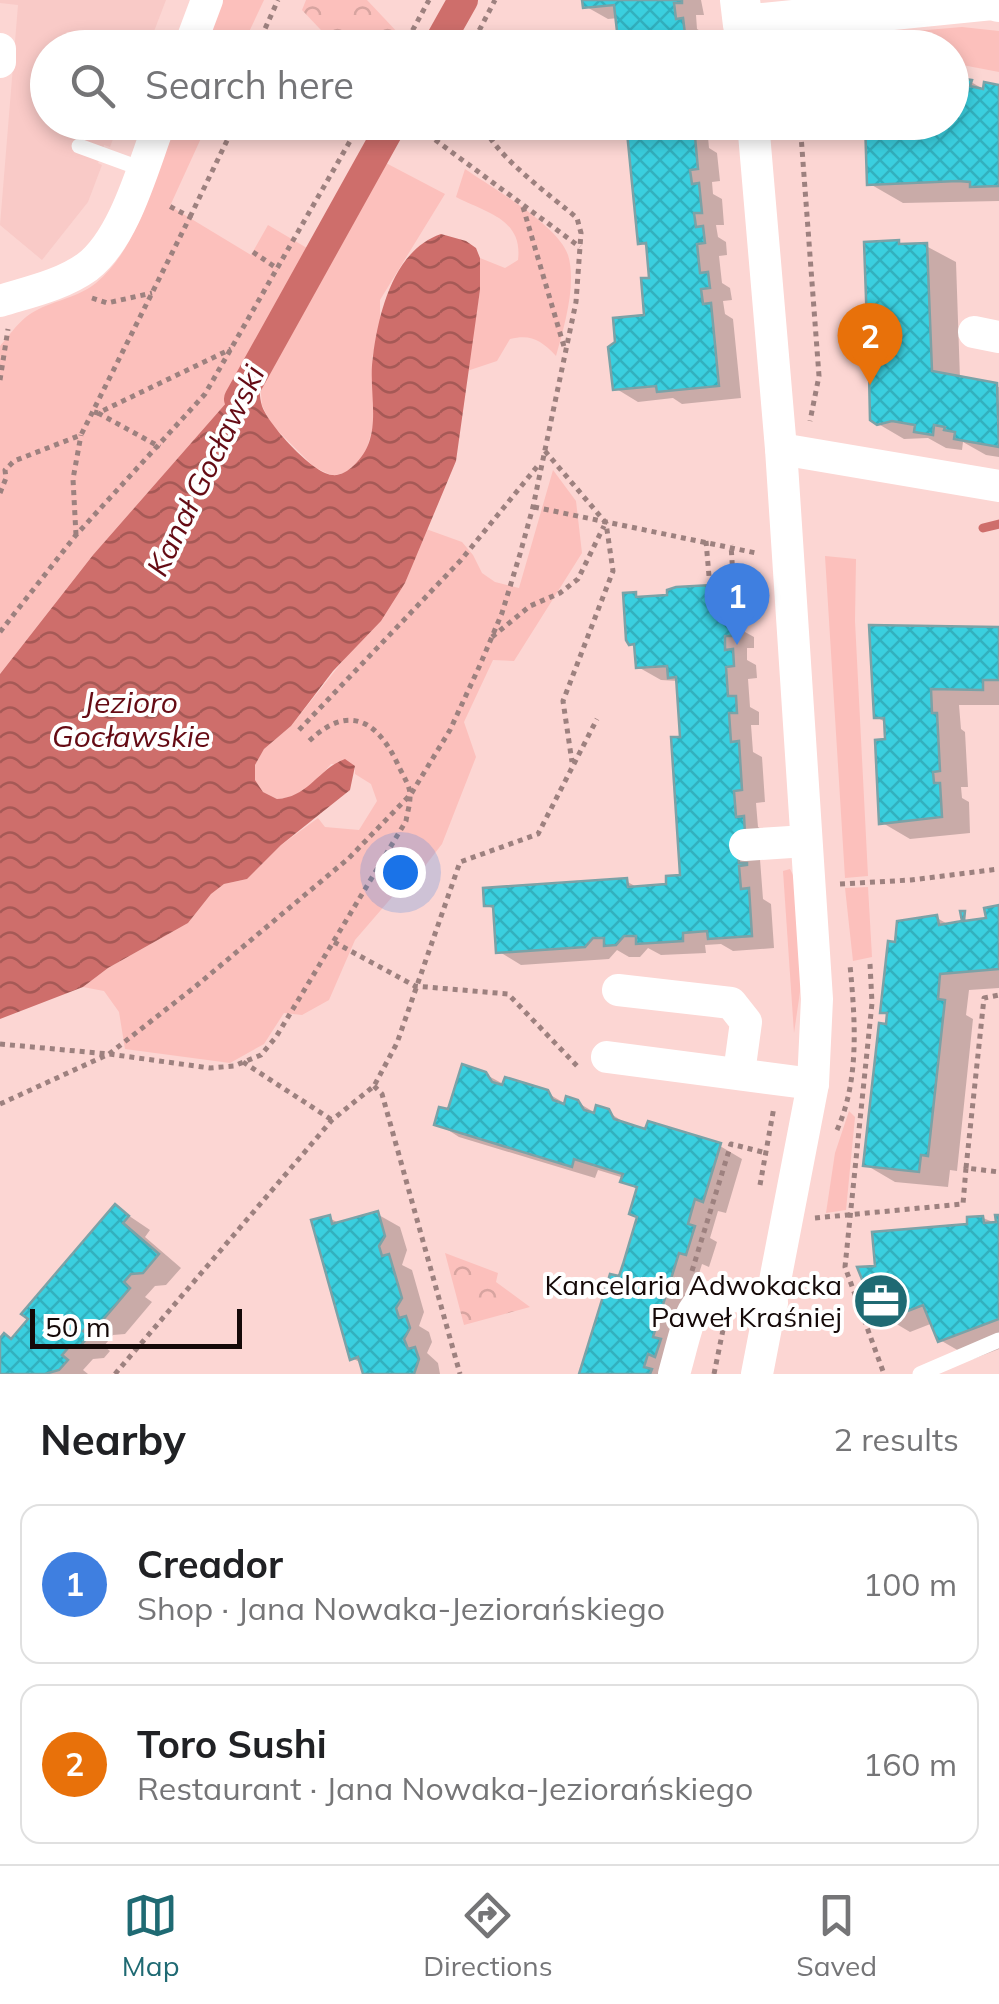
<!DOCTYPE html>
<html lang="en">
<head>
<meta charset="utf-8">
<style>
  body { margin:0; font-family:Mulish,sans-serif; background:#f6f6f6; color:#202124 }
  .scale { position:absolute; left:30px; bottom:25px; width:212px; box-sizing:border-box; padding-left:10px; border:5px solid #150908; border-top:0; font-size:28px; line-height:35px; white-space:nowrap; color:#150908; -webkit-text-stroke:8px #fff; paint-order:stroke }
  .you { position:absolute; left:400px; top:872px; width:35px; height:35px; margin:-25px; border:8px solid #fff; border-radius:50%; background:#1a73e8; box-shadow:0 0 0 15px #1a73e833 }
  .badge { display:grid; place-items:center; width:65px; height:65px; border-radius:50%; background:#1f6a73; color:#fff; font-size:32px; font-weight:700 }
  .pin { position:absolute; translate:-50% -82px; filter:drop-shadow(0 2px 5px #0008) }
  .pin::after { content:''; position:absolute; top:52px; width:35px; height:30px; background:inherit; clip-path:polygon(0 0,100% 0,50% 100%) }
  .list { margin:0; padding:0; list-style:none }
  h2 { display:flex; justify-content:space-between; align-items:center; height:130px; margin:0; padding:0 40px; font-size:42px }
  h2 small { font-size:32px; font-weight:400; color:#757577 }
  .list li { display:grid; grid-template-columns:65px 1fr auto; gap:30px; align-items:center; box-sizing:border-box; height:160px; margin:0 20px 20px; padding:0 20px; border:2px solid #e0e0e0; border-radius:20px }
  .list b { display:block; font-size:38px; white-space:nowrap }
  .list p { margin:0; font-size:32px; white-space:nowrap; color:#757577 }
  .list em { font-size:32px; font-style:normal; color:#757577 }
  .icon { flex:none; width:55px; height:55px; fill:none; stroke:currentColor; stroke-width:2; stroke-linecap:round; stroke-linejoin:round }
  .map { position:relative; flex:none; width:999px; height:1374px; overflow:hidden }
  .search { position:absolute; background:#fff; box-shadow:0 5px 15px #0003; left:30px; right:30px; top:30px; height:110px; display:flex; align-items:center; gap:25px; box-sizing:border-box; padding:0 35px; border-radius:55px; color:#757577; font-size:38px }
  .sheet { height:490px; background:#fff }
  nav { display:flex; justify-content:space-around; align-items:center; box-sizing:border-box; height:140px; border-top:2px solid #e0e0e0; background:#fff; font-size:28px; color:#757577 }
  nav a { display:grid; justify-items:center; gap:5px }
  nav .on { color:#1f6a73 }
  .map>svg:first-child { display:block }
</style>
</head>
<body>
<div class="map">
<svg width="999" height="1374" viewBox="0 0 999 1374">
  <defs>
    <pattern id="forest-crowns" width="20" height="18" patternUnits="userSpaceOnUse" patternTransform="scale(2.5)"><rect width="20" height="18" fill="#fcc0bc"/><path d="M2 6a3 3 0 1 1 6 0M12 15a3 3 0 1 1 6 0" fill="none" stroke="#d7a4a0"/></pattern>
    <pattern id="water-waves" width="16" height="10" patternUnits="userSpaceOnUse" patternTransform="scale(2.5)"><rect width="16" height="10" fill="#ce6e6b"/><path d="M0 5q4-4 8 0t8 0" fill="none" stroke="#a65956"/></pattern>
    <pattern id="building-cross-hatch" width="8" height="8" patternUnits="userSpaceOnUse" patternTransform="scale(2.5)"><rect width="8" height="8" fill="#3acfdf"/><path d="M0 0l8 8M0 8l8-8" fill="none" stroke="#32b0be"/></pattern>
  </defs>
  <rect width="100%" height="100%" fill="#fcd6d3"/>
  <!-- built -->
  <polygon fill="#f9cac7" points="0,0 166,0 148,47 48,48 48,122 119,123 110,147 104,145 98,163 102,165 88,202 42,260 0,225 18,5 0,3"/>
  <!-- green -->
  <g fill="#fcc0bc">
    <polygon points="220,0 264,0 242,47 203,48"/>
    <polygon points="962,27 999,31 999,72 952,63 952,48 869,47 891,33"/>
    <path d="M174,123H208L170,206L251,255L268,225L312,251L234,394L93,555L0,674V346C8,337 16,325 26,317C46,301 75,300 96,283C141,245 155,175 174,123Z"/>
    <polygon points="384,162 445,194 380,300 380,322 372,359 374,423 365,455 346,472 333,476 314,467 271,424 262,405 260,383 264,368"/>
    <path d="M465,169C491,187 558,225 568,255C577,284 564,327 556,356C541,340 531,334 510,339L497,361L467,371L480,290V258L505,268L518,260C523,219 487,213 456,197Z"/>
    <path d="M553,470L576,501L582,553L514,661L493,660L464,722L476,757L442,844L418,875L393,896L355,940L329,1000L302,1015L284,1013L264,1044L230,1063L125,1049L119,1012L104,991L83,987L108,968L188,923L211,894L224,884L247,879L281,845L318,818L325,827L359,830L377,801L371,784L355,774V766L331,764C316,782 302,797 277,799L263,792L255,780V765L264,749L291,726L405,583L426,529L462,542L473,555L482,573L495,582L519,588Z"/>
    <polygon points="825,556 856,559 855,621 868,876 845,878"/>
    <polygon points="790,869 794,877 801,985 794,1033 783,871"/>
    <polygon points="868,887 872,957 853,961 845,888"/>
    <polygon points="849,1111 855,1117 846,1210 826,1213 835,1153"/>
  </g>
  <!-- forest -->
  <g fill="url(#forest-crowns)">
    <polygon points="306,0 367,0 400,35 393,47 337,47 302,10"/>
    <polygon points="445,1253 498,1273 496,1282 530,1307 464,1325"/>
  </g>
  <!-- water -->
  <path fill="url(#water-waves)" d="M441,234L466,241L476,248L480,258V290L456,461L405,583L381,621L333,671L291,726L264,749L255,765V780L263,792L277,799C309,797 318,769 345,759L355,766L350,790L281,845L247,879L224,884L211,894L188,923L108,968L83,987L0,1019V674L93,555L234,394L250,360L264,368C260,380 258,393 262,406C268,424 312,473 332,475C340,476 348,471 353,466C386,437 367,394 373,356C379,311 394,250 441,234Z"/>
  <!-- shadow -->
  <g fill="#0003">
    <polygon points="585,0 701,0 704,15 696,15 697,29 706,34 707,46 629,48 620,39 618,18 608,19 585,6"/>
    <polygon points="952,79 971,82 985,90 999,88 999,201 903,203 870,184 952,122"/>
    <polygon points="629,122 714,122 715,136 708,137 709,148 717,153 720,181 712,182 713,194 722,199 724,225 716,225 718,237 726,242 727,255 719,256 722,283 730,288 732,300 723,301 725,314 733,319 741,398 682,404 673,398 638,402 615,388 647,317 652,280 648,247 640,243"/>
    <polygon points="926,246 956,262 960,379 999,387 999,457 986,455 963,442 962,450 946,448 928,438 904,439 875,422"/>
    <polygon points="729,586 752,600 753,622 745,623 745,632 754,637 754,648 747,648 747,660 756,665 757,678 748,679 750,707 759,712 759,725 751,725 753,752 762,757 765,802 756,803 758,827 766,832 759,846 763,899 771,904 774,948 733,951 721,944 705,945 706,953 661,955 648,948 640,957 629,957 617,950 609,959 521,965 498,951 496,910 486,905 626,881 640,889 669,887 683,877 678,681 661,680 638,667 637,646 631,643 635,595 643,599"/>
    <polygon points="999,630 999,705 959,705 961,729 965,732 968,787 961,787 962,798 969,802 970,833 910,839 881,822 887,723 876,717"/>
    <polygon points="999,908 999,988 969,990 966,1015 973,1019 957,1171 950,1170 948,1187 895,1182 866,1165 889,1015 883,1011 897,944 937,918 951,926 988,920"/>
    <polygon points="485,1074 505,1085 547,1093 566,1104 577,1102 597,1114 608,1112 633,1128 720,1146 742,1159 726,1213 718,1211 710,1238 717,1242 709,1267 702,1264 668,1374 582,1374 621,1280 640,1218 639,1190 623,1181 624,1178 598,1170 595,1178 459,1137 437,1123"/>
    <polygon points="116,1207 150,1230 145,1237 181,1268 166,1285 155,1286 145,1297 152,1302 125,1334 113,1335 104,1346 110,1351 104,1358 93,1359 83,1370 88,1374 0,1374 0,1342 13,1341"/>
    <polygon points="377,1214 400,1227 407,1250 402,1265 412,1270 424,1312 419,1326 429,1332 432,1342 427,1353 438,1363 440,1374 366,1374 363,1364 352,1358 329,1218 341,1224"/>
    <polygon points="999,1217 999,1349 973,1359 940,1340 933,1323 910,1332 878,1313 878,1268 983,1218 998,1224"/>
  </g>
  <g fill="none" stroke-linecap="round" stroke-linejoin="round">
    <!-- stream -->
    <polyline stroke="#ce6e6b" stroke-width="9" points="983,528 999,524"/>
    <!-- canal -->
    <g stroke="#ce6e6b" stroke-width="30">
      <polyline points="436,48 463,0"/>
      <polyline points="239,399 393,122"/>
    </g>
  </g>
  <!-- building -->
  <g fill="url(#building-cross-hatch)" stroke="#7ba2a7" stroke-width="2.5">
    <polygon points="582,0 682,0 682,3 674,3 676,19 683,18 685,34 677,35 678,48 627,48 626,40 618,40 614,5 583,8"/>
    <polygon points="952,77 972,80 970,86 983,89 984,82 999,85 999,186 970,187 970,182 958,181 867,185 865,122 952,122"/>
    <polygon points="626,122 693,122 686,125 687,138 695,137 698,169 690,170 692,184 699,183 702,213 694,213 696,227 703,226 705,243 697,244 700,273 708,272 710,288 701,289 703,304 711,303 719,386 657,392 656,386 613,390 608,347 615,342 613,318 644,315 641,278 649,278 646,243 638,244"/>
    <polygon points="899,240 899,244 927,243 932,371 997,383 999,447 954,439 955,432 944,430 945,427 934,425 933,435 914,432 915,425 892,421 877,425 870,420 869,373 872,373 870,326 867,326 864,242"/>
    <polygon points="729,584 731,610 723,611 723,622 731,621 732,636 725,636 725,650 733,649 734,666 726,667 728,696 736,696 737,713 729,713 731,742 739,741 742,790 734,791 736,817 744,816 745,834 736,834 739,863 747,863 747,865 739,866 741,889 749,888 752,936 708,939 707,931 683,933 683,941 636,944 636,936 624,936 616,945 604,946 604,938 593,938 585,947 496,953 493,906 484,906 483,888 627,878 628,887 666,884 666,876 680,875 671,737 680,737 676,677 668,678 667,666 636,668 634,644 629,645 626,640 623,593 636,592 636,597 667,595 667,590 676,587"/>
    <polygon points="869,625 999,627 999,680 983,680 983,690 931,689 932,713 937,713 940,771 933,772 934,783 940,783 942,817 879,824 875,740 885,739 884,718 874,718"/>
    <polygon points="999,905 999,969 940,974 938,999 945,1000 928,1156 921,1155 919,1172 863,1166 879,1023 886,1024 887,1013 880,1013 888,941 895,942 897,921 937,915 939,925 962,921 960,911 965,911 964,921 986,918 984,908"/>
    <polygon points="462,1064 486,1072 492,1082 502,1085 505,1077 548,1090 553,1100 564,1104 566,1096 578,1100 584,1110 594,1113 596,1105 609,1109 614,1119 645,1129 648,1121 721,1143 703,1202 695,1199 688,1224 695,1226 686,1255 679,1253 653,1337 661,1339 655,1357 648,1354 644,1367 652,1369 650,1374 579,1374 610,1274 619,1276 623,1264 637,1217 629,1214 637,1187 620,1182 623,1174 574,1159 572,1167 434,1125 439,1107 448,1109"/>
    <polygon points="115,1204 129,1216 123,1223 159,1254 143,1273 131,1274 124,1282 130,1288 101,1322 90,1323 83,1331 89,1336 80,1346 69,1347 62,1355 68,1360 59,1370 45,1374 0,1374 0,1338 4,1333 11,1339 28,1319 21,1314"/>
    <polygon points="378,1211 385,1236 379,1246 382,1256 389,1254 402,1298 396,1308 399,1318 406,1316 410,1328 404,1339 408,1349 415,1347 419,1359 414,1374 363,1374 358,1357 350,1360 311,1220 330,1215 332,1224"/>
    <polygon points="995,1215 999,1215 999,1319 938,1342 923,1305 908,1311 904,1303 876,1314 857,1267 875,1266 872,1232 967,1224 967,1217 983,1216 984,1223 996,1222"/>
  </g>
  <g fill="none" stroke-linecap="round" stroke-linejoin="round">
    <!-- path -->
    <g stroke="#9d817f" stroke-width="5" stroke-dasharray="5 5" stroke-linecap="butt">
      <polyline points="262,48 264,31 278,0"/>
      <polyline points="403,48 429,0"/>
      <polyline points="470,48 495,0"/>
      <polyline points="411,122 580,247"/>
      <polyline points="800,122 819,376 810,421"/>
      <polyline points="523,207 565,350"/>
      <polyline points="190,217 236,122"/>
      <polyline points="253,252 278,269"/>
      <polyline points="92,298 107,303 152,293"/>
      <polyline points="0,380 8,329"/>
      <polyline points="94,412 98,413 231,349"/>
      <polyline points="98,413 160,447"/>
      <polyline points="545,451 606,523 613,571 563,701 572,762"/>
      <polyline points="0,493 6,478 5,470 14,461 81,435 190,217 169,206"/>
      <polyline points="534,507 756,553"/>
      <polyline points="76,535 73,479 81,435"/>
      <polyline points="706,541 709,576 733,576 731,545"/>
      <polyline points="0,632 76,535 205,394 361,122"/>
      <polyline points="492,637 530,606 560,593 578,579 604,526"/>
      <polyline points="299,730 461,560 540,463"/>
      <polyline points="840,884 911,880 999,869"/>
      <polyline points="334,942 415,986 508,994 580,1069"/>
      <polyline points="870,964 872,1003 845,1267 884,1374"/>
      <path d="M0,1044L109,1054L210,1068L234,1066L261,1055L276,1037L406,821C407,814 410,805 410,797C411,788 404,777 399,767C379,722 350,702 309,741"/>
      <polyline points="243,1062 332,1120"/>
      <polyline points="374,1086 382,1094 460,1374"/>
      <path d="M0,1104L109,1054L196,986L349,858L411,794L450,730L480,665L502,613L520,554L533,507L576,302L581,233L577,218C554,198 488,151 483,122"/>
      <path d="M837,1130C860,1079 855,1019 850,965"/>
      <polyline points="966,1168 984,998 999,995"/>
      <polyline points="760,1185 774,1107"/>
      <polyline points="815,1218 963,1204 966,1168 999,1172"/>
      <polyline points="692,1271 731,1144 766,1153"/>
      <polyline points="115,1374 332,1120 374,1086 397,1043 460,862 538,834 597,719"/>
      <polyline points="714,1374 724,1325"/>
    </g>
    <!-- service -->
    <g stroke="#fff" stroke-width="15">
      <polyline points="79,146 142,169"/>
      <polyline points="920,1374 999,1340"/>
    </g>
    <!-- minor -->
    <g stroke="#fff" stroke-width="32">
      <polyline points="189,48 207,0"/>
      <polyline points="0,49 0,62"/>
      <polyline points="753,122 781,449 817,999 813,1084 757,1374"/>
      <path d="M0,301C29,292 62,285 87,267C125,238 143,166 160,122"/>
      <polyline points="974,332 999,337"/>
      <polyline points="781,449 999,486"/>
      <polyline points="745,845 806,841"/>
      <polyline points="618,990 731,1003 746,1022 739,1073"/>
      <polyline points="607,1057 813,1084"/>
      <path d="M674,1374C695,1300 688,1283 772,1303"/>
    </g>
    <!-- tertiary -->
    <polyline stroke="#fff" stroke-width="40" points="740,0 743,25 992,0 999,2"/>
  </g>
  <!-- icons -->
  <defs>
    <g id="office-disc" transform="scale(2.875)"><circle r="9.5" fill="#1f6a73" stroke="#fff"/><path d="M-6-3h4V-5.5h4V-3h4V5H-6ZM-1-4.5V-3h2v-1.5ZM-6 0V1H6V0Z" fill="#fff"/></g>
  </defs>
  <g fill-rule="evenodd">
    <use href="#office-disc" x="881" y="1301"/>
  </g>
  <g text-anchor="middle" stroke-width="8" stroke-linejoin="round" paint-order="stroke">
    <!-- poi labels -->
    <g font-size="28" fill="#150908" stroke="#fff" text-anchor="end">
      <text x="842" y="1295">Kancelaria Adwokacka<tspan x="842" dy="32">Paweł Kraśniej</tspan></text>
    </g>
    <!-- water labels -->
    <g font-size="30" font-style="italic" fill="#650b14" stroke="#fff">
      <text transform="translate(206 471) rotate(-64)" y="10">Kanał Gocławski</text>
      <text x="131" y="713">Jezioro<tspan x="131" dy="34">Gocławskie</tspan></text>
    </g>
  </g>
</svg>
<div class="scale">50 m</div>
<div class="you"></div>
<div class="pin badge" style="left:737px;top:645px;background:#3f7fe0">1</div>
<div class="pin badge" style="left:870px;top:385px;background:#e8710a">2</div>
<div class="search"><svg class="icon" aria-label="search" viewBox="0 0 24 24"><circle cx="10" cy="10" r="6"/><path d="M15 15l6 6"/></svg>Search here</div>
</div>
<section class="sheet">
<h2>Nearby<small>2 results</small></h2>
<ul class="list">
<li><span class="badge" style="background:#3f7fe0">1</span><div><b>Creador</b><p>Shop · Jana Nowaka-Jeziorańskiego</p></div><em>100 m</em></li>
<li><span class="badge" style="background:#e8710a">2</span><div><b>Toro Sushi</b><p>Restaurant · Jana Nowaka-Jeziorańskiego</p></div><em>160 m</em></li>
</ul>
</section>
<nav>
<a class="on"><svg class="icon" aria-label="map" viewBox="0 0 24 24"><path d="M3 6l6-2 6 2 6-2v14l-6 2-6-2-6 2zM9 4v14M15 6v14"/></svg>Map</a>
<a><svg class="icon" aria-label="directions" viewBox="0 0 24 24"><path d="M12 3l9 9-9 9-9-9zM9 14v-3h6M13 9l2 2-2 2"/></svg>Directions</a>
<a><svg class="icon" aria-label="saved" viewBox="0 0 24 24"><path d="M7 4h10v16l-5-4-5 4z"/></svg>Saved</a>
</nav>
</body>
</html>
